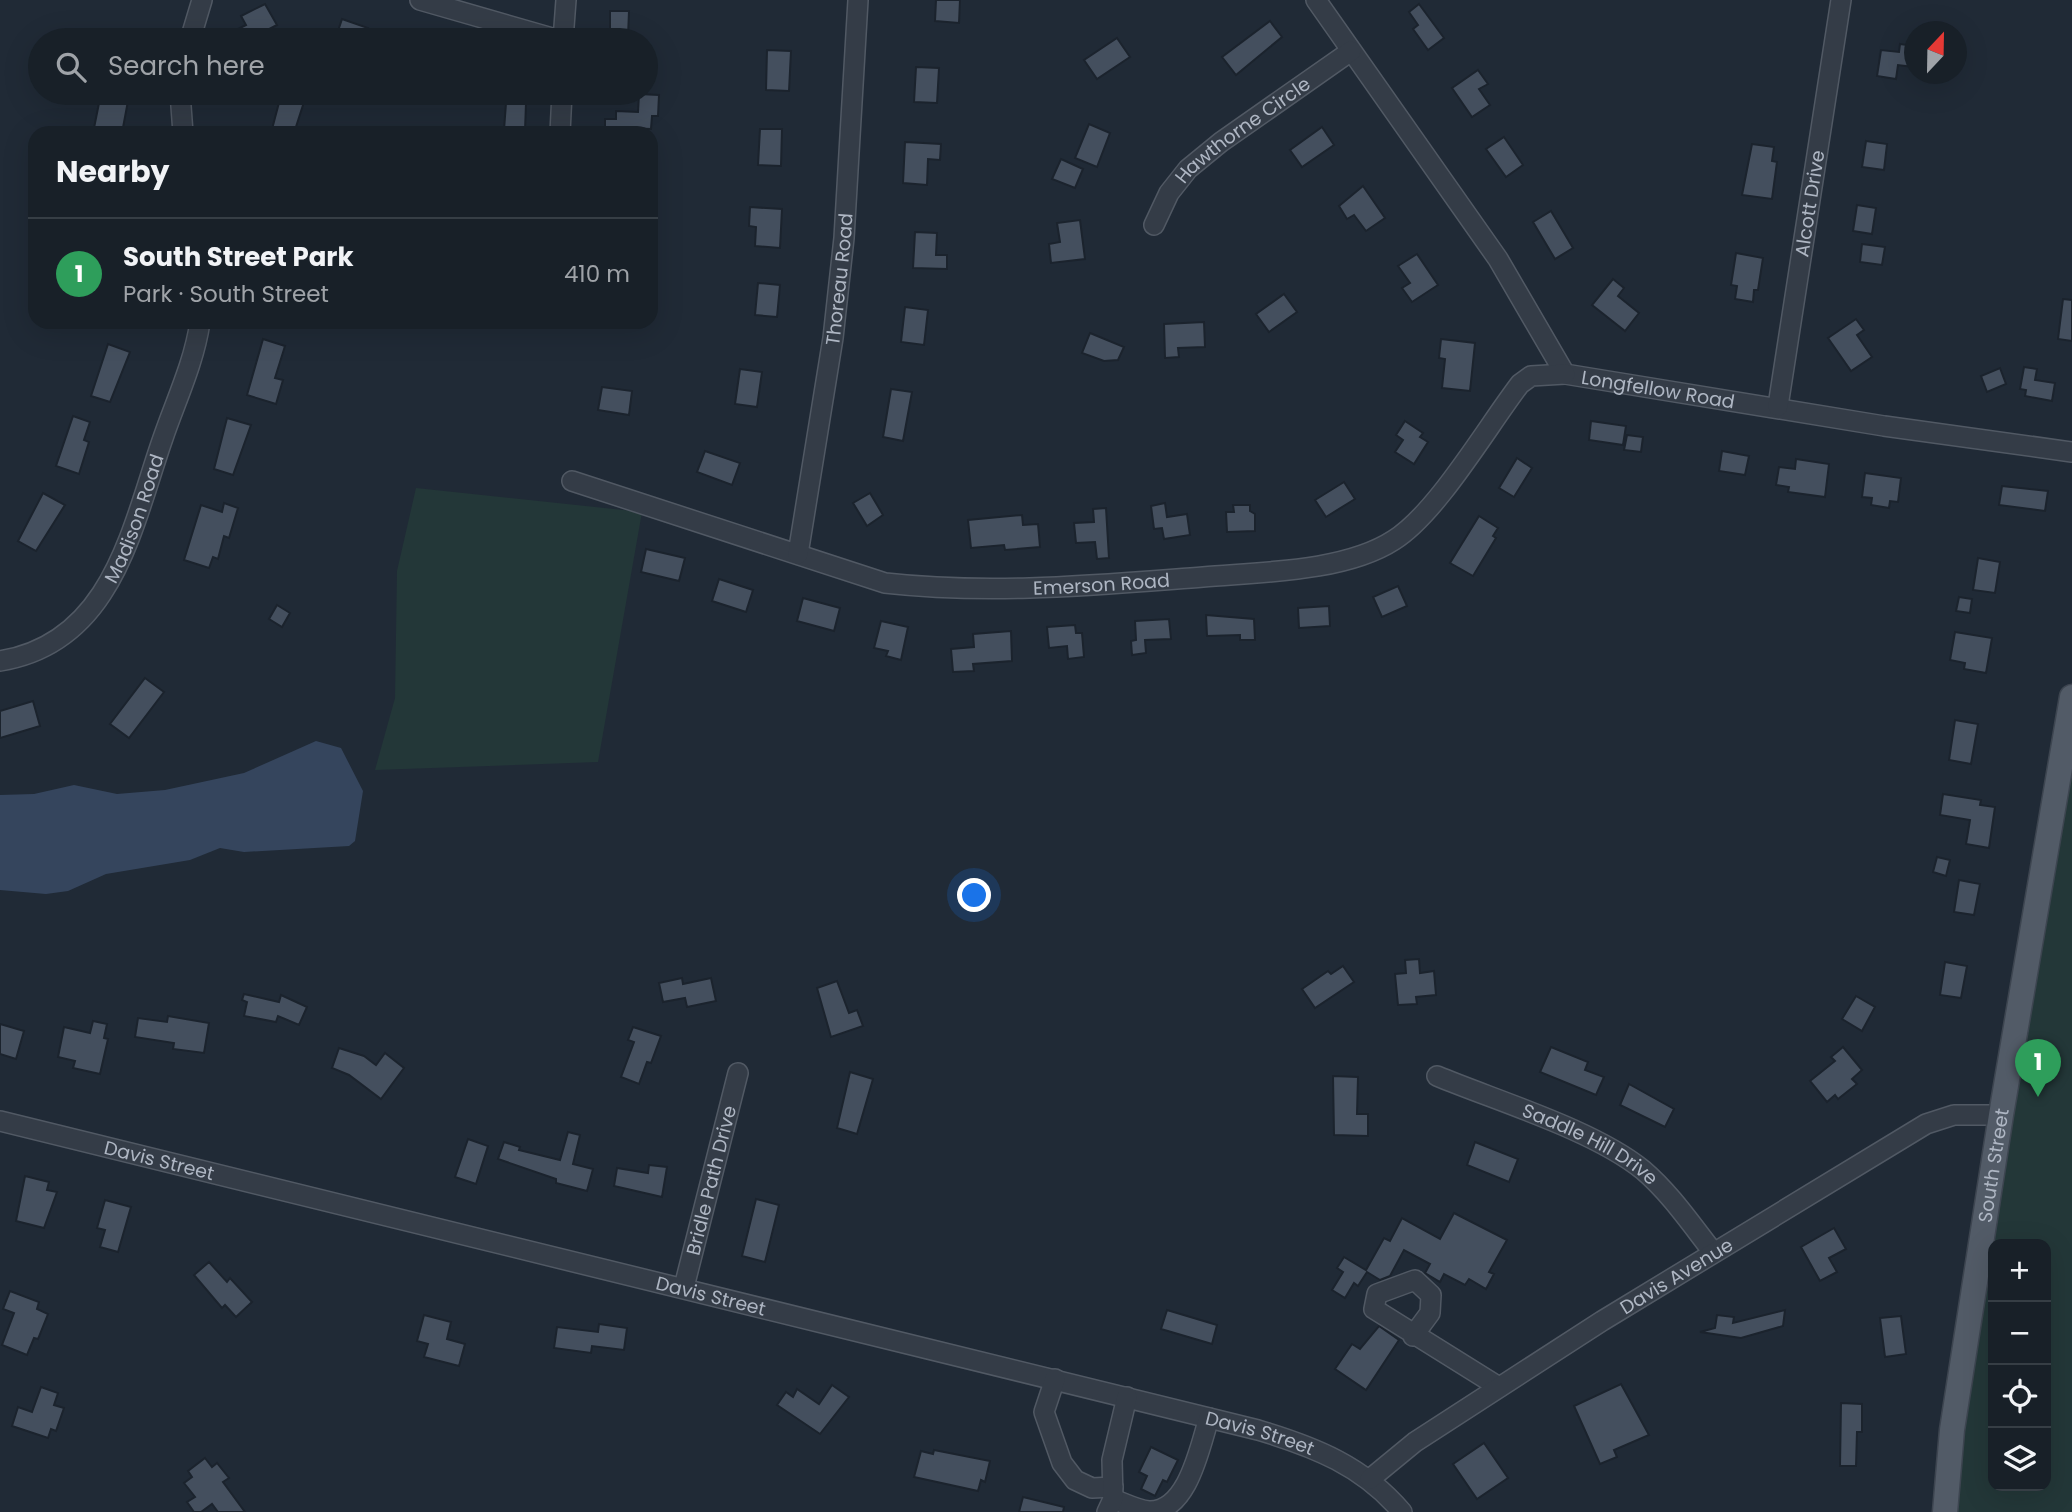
<!DOCTYPE html>
<html lang="en">
<head>
<meta charset="utf-8">
<style>
  body { margin:0; font-family:Poppins,sans-serif; background:#212830; color:#f1f3f6 }
  .controls { position:absolute; right:21px; bottom:21px; display:grid; overflow:hidden; border-radius:14px; box-shadow:0 7px 28px #0002 }
  .controls button { width:63px; height:63px; display:grid; place-items:center; padding:0; border:0; border-bottom:2px solid #363e45; background:#182028; color:#f1f3f6; font:35px sans-serif }
  .compass { position:absolute; left:1904px; top:21px; width:63px; height:63px; border-radius:50%; background:#182028; box-shadow:0 7px 28px #0002; rotate:22deg }
  .you { position:absolute; left:975px; top:896px; width:24px; height:24px; margin:-18px; border:5px solid #fff; border-radius:50%; background:#1a73e8; box-shadow:0 0 0 10px #1a73e833 }
  .badge { display:grid; place-items:center; width:46px; height:46px; border-radius:50%; background:#ea580c; color:#fff; font-size:23px; font-weight:700 }
  .pin { position:absolute; translate:-50% -58px; filter:drop-shadow(0 2px 4px #0008) }
  .pin::after { content:''; position:absolute; top:37px; width:24px; height:21px; background:inherit; clip-path:polygon(0 0,100% 0,50% 100%) }
  .list { margin:0; padding:0; list-style:none }
  h2 { display:flex; justify-content:space-between; align-items:center; height:91px; margin:0; padding:0 28px; font-size:30px }
  h2 small { font-size:23px; font-weight:400; color:#9fa3a8 }
  .list li { display:grid; grid-template-columns:46px 1fr auto; gap:21px; align-items:center; box-sizing:border-box; height:112px; padding:0 28px; border-top:2px solid #363e45 }
  .list b { display:block; font-size:26px; white-space:nowrap }
  .list p { margin:0; font-size:23px; white-space:nowrap; color:#9fa3a8 }
  .list em { font-size:23px; font-style:normal; color:#9fa3a8 }
  .icon { flex:none; width:38px; height:38px; fill:none; stroke:currentColor; stroke-width:2; stroke-linecap:round; stroke-linejoin:round }
  .map { position:relative; flex:none; width:2072px; height:1512px; overflow:hidden }
  .search { position:absolute; background:#182028; box-shadow:0 7px 28px #0002; left:28px; top:28px; width:630px; height:77px; display:flex; align-items:center; gap:18px; box-sizing:border-box; padding:0 24px; border-radius:38px; color:#9fa3a8; font-size:26px }
  .panel { position:absolute; background:#182028; box-shadow:0 7px 28px #0002; left:28px; top:126px; width:630px; height:203px; border-radius:21px }
  .map>svg:first-child { display:block }
</style>
</head>
<body>
<div class="map">
<svg width="2072" height="1512" viewBox="0 0 2072 1512">
  <rect width="100%" height="100%" fill="#202a36"/>
  <!-- green -->
  <g fill="#233738" fill-rule="evenodd">
    <polygon points="416,488 642,512 598,762 375,770 395,698 397,571"/>
    <path d="M2072,697V1512H1945ZM1993,1244H2046V1486H1993Z"/>
  </g>
  <!-- water -->
  <polygon fill="#35455d" points="316,741 341,748 363,791 355,841 349,846 244,852 220,848 190,860 106,874 68,891 46,894 0,890 0,795 34,794 74,785 117,794 165,790 244,773"/>
  <!-- building -->
  <g fill="#444f5e" stroke="#1b232d" stroke-width="2">
    <polygon points="936,0 960,0 959,23 935,21"/>
    <polygon points="265,4 277,25 248,40 216,40 246,25 241,16"/>
    <polygon points="1419,4 1444,38 1428,50 1413,29 1418,25 1409,12"/>
    <polygon points="610,11 629,11 628,37 610,37"/>
    <polygon points="342,19 368,28 364,40 335,40"/>
    <polygon points="1270,21 1282,37 1236,75 1222,57"/>
    <polygon points="1117,38 1130,57 1097,79 1084,60"/>
    <polygon points="1900,44 1914,46 1914,67 1898,65 1896,79 1877,76 1881,50 1899,52"/>
    <polygon points="767,50 791,51 789,91 766,90"/>
    <polygon points="916,67 939,68 937,103 914,102"/>
    <polygon points="1478,70 1488,84 1479,89 1490,105 1472,117 1452,88"/>
    <polygon points="101,93 125,93 122,100 128,101 122,133 94,128"/>
    <polygon points="639,94 659,95 658,116 652,116 651,129 628,128 628,133 605,133 605,119 616,119 616,111 638,112"/>
    <polygon points="281,95 304,102 294,133 271,133"/>
    <polygon points="506,103 526,103 525,131 504,130"/>
    <polygon points="1089,124 1110,133 1097,167 1075,158"/>
    <polygon points="1322,127 1334,145 1302,167 1290,150"/>
    <polygon points="760,129 782,129 781,166 758,165"/>
    <polygon points="1504,137 1523,165 1506,177 1486,149"/>
    <polygon points="1866,141 1887,144 1884,170 1862,167"/>
    <polygon points="905,142 941,144 940,160 928,159 927,185 903,183"/>
    <polygon points="1752,144 1774,147 1772,161 1777,162 1772,199 1742,195"/>
    <polygon points="1061,159 1083,169 1075,188 1052,179"/>
    <polygon points="1363,186 1385,218 1366,231 1354,215 1347,219 1339,206"/>
    <polygon points="1857,205 1876,208 1872,234 1853,231"/>
    <polygon points="750,207 782,209 780,248 755,246 756,227 749,226"/>
    <polygon points="1551,211 1573,248 1555,259 1533,222"/>
    <polygon points="1080,220 1085,259 1051,263 1049,244 1060,242 1057,223"/>
    <polygon points="915,232 937,233 936,255 947,255 947,269 913,268"/>
    <polygon points="1862,244 1885,247 1882,265 1860,262"/>
    <polygon points="1736,253 1763,258 1758,290 1754,290 1753,302 1735,299 1737,286 1731,285"/>
    <polygon points="1417,254 1438,285 1412,302 1402,288 1410,283 1398,266"/>
    <polygon points="1613,279 1624,288 1618,296 1639,313 1625,331 1592,305"/>
    <polygon points="758,283 780,285 777,317 755,315"/>
    <polygon points="1284,294 1297,312 1269,332 1256,314"/>
    <polygon points="2063,299 2072,300 2072,341 2058,339"/>
    <polygon points="905,307 928,310 924,345 901,342"/>
    <polygon points="1856,319 1864,330 1857,335 1872,357 1851,371 1828,338"/>
    <polygon points="1204,322 1205,347 1178,348 1179,357 1165,358 1164,324"/>
    <polygon points="1090,333 1124,347 1118,360 1104,361 1082,353"/>
    <polygon points="263,339 285,346 275,378 283,380 276,404 247,395"/>
    <polygon points="1441,339 1475,343 1470,391 1442,388 1445,359 1439,358"/>
    <polygon points="108,344 130,352 110,402 91,396"/>
    <polygon points="2024,367 2037,369 2035,380 2055,383 2052,401 2025,396 2026,390 2020,389"/>
    <polygon points="2000,368 2006,384 1987,392 1981,376"/>
    <polygon points="740,369 762,372 757,407 735,404"/>
    <polygon points="602,387 632,391 629,415 598,410"/>
    <polygon points="891,389 912,392 903,441 883,437"/>
    <polygon points="73,416 90,422 84,440 89,442 79,474 56,466"/>
    <polygon points="227,418 251,425 233,475 214,469"/>
    <polygon points="1405,421 1423,433 1420,437 1428,442 1414,464 1395,452 1403,440 1396,435"/>
    <polygon points="1591,421 1626,426 1623,445 1589,440"/>
    <polygon points="1627,435 1643,437 1641,452 1624,450"/>
    <polygon points="705,451 740,463 732,485 697,472"/>
    <polygon points="1722,451 1749,456 1745,475 1719,471"/>
    <polygon points="1517,458 1532,468 1514,497 1499,488"/>
    <polygon points="1796,459 1829,464 1825,497 1788,492 1789,487 1776,485 1779,467 1795,469"/>
    <polygon points="1865,473 1901,478 1898,502 1890,501 1889,508 1871,505 1872,498 1862,497"/>
    <polygon points="1344,482 1355,499 1326,517 1315,500"/>
    <polygon points="2002,486 2048,491 2045,511 1999,505"/>
    <polygon points="43,493 65,505 36,551 18,541"/>
    <polygon points="870,493 883,515 867,526 853,503"/>
    <polygon points="224,503 238,508 229,538 224,536 218,559 213,557 209,568 184,560 201,505 222,512"/>
    <polygon points="1165,503 1167,517 1187,514 1190,535 1164,539 1162,528 1154,529 1151,506"/>
    <polygon points="1233,505 1250,505 1250,511 1255,514 1255,531 1227,532 1226,512 1234,512"/>
    <polygon points="1106,508 1109,558 1097,559 1095,542 1076,543 1074,523 1094,522 1093,509"/>
    <polygon points="1022,515 1023,525 1038,524 1040,547 1005,550 1004,545 971,548 968,520"/>
    <polygon points="1479,516 1498,528 1493,536 1496,538 1473,576 1450,563"/>
    <polygon points="646,549 685,558 679,581 641,572"/>
    <polygon points="1978,558 2000,562 1995,593 1973,590"/>
    <polygon points="719,579 753,590 746,612 712,601"/>
    <polygon points="1398,586 1407,606 1382,617 1373,597"/>
    <polygon points="1959,597 1972,599 1970,613 1956,611"/>
    <polygon points="803,598 840,608 834,631 797,621"/>
    <polygon points="277,605 290,613 282,627 269,619"/>
    <polygon points="1329,606 1330,626 1299,628 1298,608"/>
    <polygon points="1206,615 1254,619 1255,640 1240,640 1240,635 1207,636"/>
    <polygon points="1169,619 1171,639 1145,640 1146,653 1132,655 1131,641 1136,640 1135,621"/>
    <polygon points="881,621 908,627 901,660 886,656 888,651 874,648"/>
    <polygon points="1075,625 1076,633 1082,633 1084,657 1068,659 1067,646 1049,648 1047,627"/>
    <polygon points="1011,631 1012,661 973,664 974,671 953,672 951,649 974,647 973,634"/>
    <polygon points="1955,632 1992,638 1986,673 1964,669 1965,663 1950,660"/>
    <polygon points="145,678 164,692 129,738 110,724"/>
    <polygon points="33,701 40,726 0,738 0,711"/>
    <polygon points="1955,720 1978,724 1971,764 1949,760"/>
    <polygon points="1943,794 1981,800 1980,805 1995,807 1989,848 1966,844 1970,820 1940,815"/>
    <polygon points="1937,857 1950,860 1946,876 1933,872"/>
    <polygon points="1959,880 1980,884 1974,915 1954,912"/>
    <polygon points="1419,959 1420,973 1434,971 1436,995 1416,997 1417,1004 1398,1005 1395,974 1406,973 1405,960"/>
    <polygon points="1945,962 1967,966 1961,998 1940,995"/>
    <polygon points="1343,966 1354,982 1315,1008 1302,989 1328,971 1331,974"/>
    <polygon points="682,978 683,984 711,978 716,1001 687,1007 685,998 663,1002 659,983"/>
    <polygon points="837,981 849,1013 857,1010 863,1026 831,1037 817,988"/>
    <polygon points="244,994 279,1002 281,995 307,1007 299,1025 278,1016 276,1022 244,1016 247,1002 242,1000"/>
    <polygon points="1856,996 1875,1007 1862,1031 1842,1019"/>
    <polygon points="168,1016 209,1023 204,1053 173,1049 174,1043 135,1037 138,1018 167,1022"/>
    <polygon points="93,1021 107,1024 104,1038 108,1039 100,1074 73,1068 75,1061 58,1057 64,1027 90,1033"/>
    <polygon points="0,1024 24,1031 16,1059 0,1054"/>
    <polygon points="633,1027 661,1036 651,1063 647,1062 639,1084 621,1077 634,1042 628,1040"/>
    <polygon points="1551,1047 1588,1062 1585,1070 1604,1077 1596,1095 1540,1072"/>
    <polygon points="1843,1047 1862,1070 1852,1079 1857,1084 1838,1099 1835,1095 1827,1102 1810,1081 1835,1061 1831,1057"/>
    <polygon points="339,1048 364,1056 376,1065 385,1053 404,1068 381,1099 349,1075 332,1068"/>
    <polygon points="850,1072 873,1079 857,1134 837,1128"/>
    <polygon points="1333,1076 1358,1077 1357,1114 1368,1114 1368,1136 1334,1135"/>
    <polygon points="1629,1084 1674,1109 1665,1127 1620,1105"/>
    <polygon points="568,1132 580,1135 573,1164 593,1169 587,1191 556,1183 556,1179 498,1159 504,1142 520,1147 519,1150 560,1160"/>
    <polygon points="468,1139 488,1146 476,1184 455,1177"/>
    <polygon points="1475,1142 1518,1159 1509,1182 1467,1165"/>
    <polygon points="649,1165 667,1167 662,1197 614,1186 617,1168 648,1173"/>
    <polygon points="25,1176 49,1182 47,1190 57,1192 44,1228 16,1221"/>
    <polygon points="756,1199 779,1205 765,1262 742,1256"/>
    <polygon points="105,1200 131,1207 118,1252 100,1247 105,1230 97,1228"/>
    <polygon points="1454,1213 1507,1240 1489,1272 1494,1274 1486,1289 1469,1279 1465,1285 1444,1274 1440,1282 1425,1273 1430,1264 1404,1250 1390,1276 1380,1280 1367,1272 1358,1286 1354,1283 1345,1298 1332,1290 1343,1272 1337,1268 1344,1257 1366,1270 1384,1238 1390,1241 1402,1218 1440,1239"/>
    <polygon points="1834,1228 1846,1249 1829,1258 1837,1272 1820,1281 1801,1247"/>
    <polygon points="209,1262 227,1282 230,1278 252,1302 236,1317 225,1305 222,1308 194,1275"/>
    <polygon points="10,1291 39,1302 37,1309 48,1314 38,1339 34,1338 27,1355 2,1345 14,1313 3,1309"/>
    <polygon points="1167,1310 1217,1325 1212,1344 1161,1329"/>
    <polygon points="1785,1310 1783,1326 1741,1338 1700,1332 1715,1328 1717,1315 1734,1317 1733,1323"/>
    <polygon points="424,1315 451,1322 447,1339 465,1344 459,1366 424,1357 428,1344 417,1341"/>
    <polygon points="1901,1316 1906,1354 1885,1357 1880,1318"/>
    <polygon points="599,1324 627,1328 624,1350 592,1346 591,1353 554,1348 557,1327 598,1332"/>
    <polygon points="1379,1326 1399,1340 1366,1390 1335,1369 1352,1344 1360,1349"/>
    <polygon points="1621,1384 1649,1435 1614,1450 1617,1457 1600,1464 1574,1406"/>
    <polygon points="832,1385 849,1397 820,1434 777,1405 786,1392 793,1397 797,1389 819,1404"/>
    <polygon points="41,1387 58,1393 54,1405 64,1408 56,1431 51,1429 48,1438 12,1426 18,1407 32,1412"/>
    <polygon points="1841,1403 1862,1404 1862,1432 1857,1432 1856,1466 1840,1466"/>
    <polygon points="1484,1443 1508,1478 1477,1499 1453,1464"/>
    <polygon points="1151,1447 1178,1460 1167,1482 1163,1480 1155,1496 1141,1489 1147,1476 1139,1472"/>
    <polygon points="934,1450 990,1461 985,1482 981,1480 978,1491 914,1477 921,1451 933,1454"/>
    <polygon points="205,1458 212,1467 217,1463 229,1478 223,1482 245,1512 218,1512 212,1504 201,1512 194,1512 187,1502 195,1497 184,1483 192,1477 188,1471"/>
    <polygon points="1023,1497 1064,1507 1063,1512 1019,1512"/>
  </g>
  <g fill="none" stroke-linecap="round" stroke-linejoin="round">
    <!-- minor casing -->
    <g stroke="#515964" stroke-width="22">
      <g id="minor">
        <polyline points="420,0 559,40"/>
        <path id="s1" d="M1316,0L1498,259L1565,374L1884,426L2072,452"/>
        <polyline points="190,40 202,0"/>
        <polyline points="563,40 566,0"/>
        <polyline points="180,93 183,133"/>
        <polyline points="560,133 562,93"/>
        <path id="s2" d="M1154,225L1169,193L1188,169L1221,142L1351,51"/>
        <path id="s3" d="M1778,406L1841,0"/>
        <path id="s4" d="M572,481L885,583C992,595 1096,585 1203,577C1260,572 1345,572 1394,540C1437,513 1487,427 1520,384L1531,376L1565,374"/>
        <path id="s5" d="M798,554L833,338L844,238L858,0"/>
        <path id="s6" d="M0,661C113,643 132,526 163,438C176,400 194,363 200,322"/>
        <path id="s7" d="M1437,1076C1497,1101 1594,1130 1643,1170C1670,1193 1691,1224 1713,1252"/>
        <path id="s8" d="M0,1121L1258,1430C1315,1447 1363,1466 1402,1512"/>
        <path id="s9" d="M684,1287L738,1073"/>
        <polyline points="1413,1336 1430,1313 1431,1295 1415,1280 1377,1294 1374,1309 1499,1387"/>
        <polyline points="1055,1379 1044,1412 1062,1463 1075,1480 1092,1488 1113,1487"/>
        <path id="s10" d="M1370,1479L1415,1442L1602,1321L1926,1124L1954,1115H2001"/>
        <path d="M1113,1499C1124,1503 1137,1510 1149,1511C1188,1512 1200,1446 1209,1418"/>
        <polyline points="1107,1512 1113,1499 1112,1460 1127,1397"/>
      </g>
    </g>
    <!-- major casing -->
    <g stroke="#3d4550" stroke-width="27">
      <g id="major">
        <path id="s11" d="M1945,1512L1952,1430L2001,1115L2072,697"/>
      </g>
    </g>
    <!-- minor -->
    <use href="#minor" stroke="#343c47" stroke-width="19"/>
    <!-- major -->
    <use href="#major" stroke="#525b67" stroke-width="24"/>
  </g>
  <g text-anchor="middle" stroke-width="5" stroke-linejoin="round" paint-order="stroke">
    <!-- street labels -->
    <g font-size="19" fill="#aeb6c3" stroke="#19212b">
      <text dy="7" stroke="none"><textPath href="#s2" startOffset="133">Hawthorne Circle</textPath></text>
      <text dy="7" stroke="none"><textPath href="#s3" startOffset="205">Alcott Drive</textPath></text>
      <text dy="7" stroke="none"><textPath href="#s5" startOffset="278">Thoreau Road</textPath></text>
      <text dy="7" stroke="none"><textPath href="#s1" startOffset="544">Longfellow Road</textPath></text>
      <text dy="7" stroke="none"><textPath href="#s6" startOffset="208">Madison Road</textPath></text>
      <text dy="7" stroke="none"><textPath href="#s4" startOffset="546">Emerson Road</textPath></text>
      <text dy="7" stroke="none"><textPath href="#s7" startOffset="168">Saddle Hill Drive</textPath></text>
      <text dy="7" stroke="none"><textPath href="#s8" startOffset="164">Davis Street</textPath></text>
      <text dy="7" stroke="none"><textPath href="#s11" startOffset="350">South Street</textPath></text>
      <text dy="7" stroke="none"><textPath href="#s9" startOffset="110">Bridle Path Drive</textPath></text>
      <text dy="7" stroke="none"><textPath href="#s10" startOffset="368">Davis Avenue</textPath></text>
      <text dy="7" stroke="none"><textPath href="#s8" startOffset="732">Davis Street</textPath></text>
      <text dy="7" stroke="none"><textPath href="#s8" startOffset="1298">Davis Street</textPath></text>
    </g>
  </g>
</svg>
<div class="controls">
<button>+</button>
<button>−</button>
<button><svg class="icon" aria-label="locate" viewBox="0 0 24 24"><circle cx="12" cy="12" r="6"/><path d="M12 2v4M12 18v4M2 12h4M18 12h4"/></svg></button>
<button><svg class="icon" aria-label="layers" viewBox="0 0 24 24"><path d="M12 4l9 5-9 5-9-5zM3 14l9 5 9-5"/></svg></button>
</div>
<svg class="compass" viewBox="-18 -18 36 36"><path d="M0-13l5 13h-10z" fill="#e53935"/><path d="M0 13l5-13h-10z" fill="#9fa3a8"/></svg>
<div class="you"></div>
<div class="pin badge" style="left:2038px;top:1097px;background:#2e9e5b">1</div>
<div class="search"><svg class="icon" aria-label="search" viewBox="0 0 24 24"><circle cx="10" cy="10" r="6"/><path d="M15 15l6 6"/></svg>Search here</div>
<section class="panel">
<h2>Nearby<small></small></h2>
<ul class="list">
<li><span class="badge" style="background:#2e9e5b">1</span><div><b>South Street Park</b><p>Park · South Street</p></div><em>410 m</em></li>
</ul>
</section>
</div>
</body>
</html>
